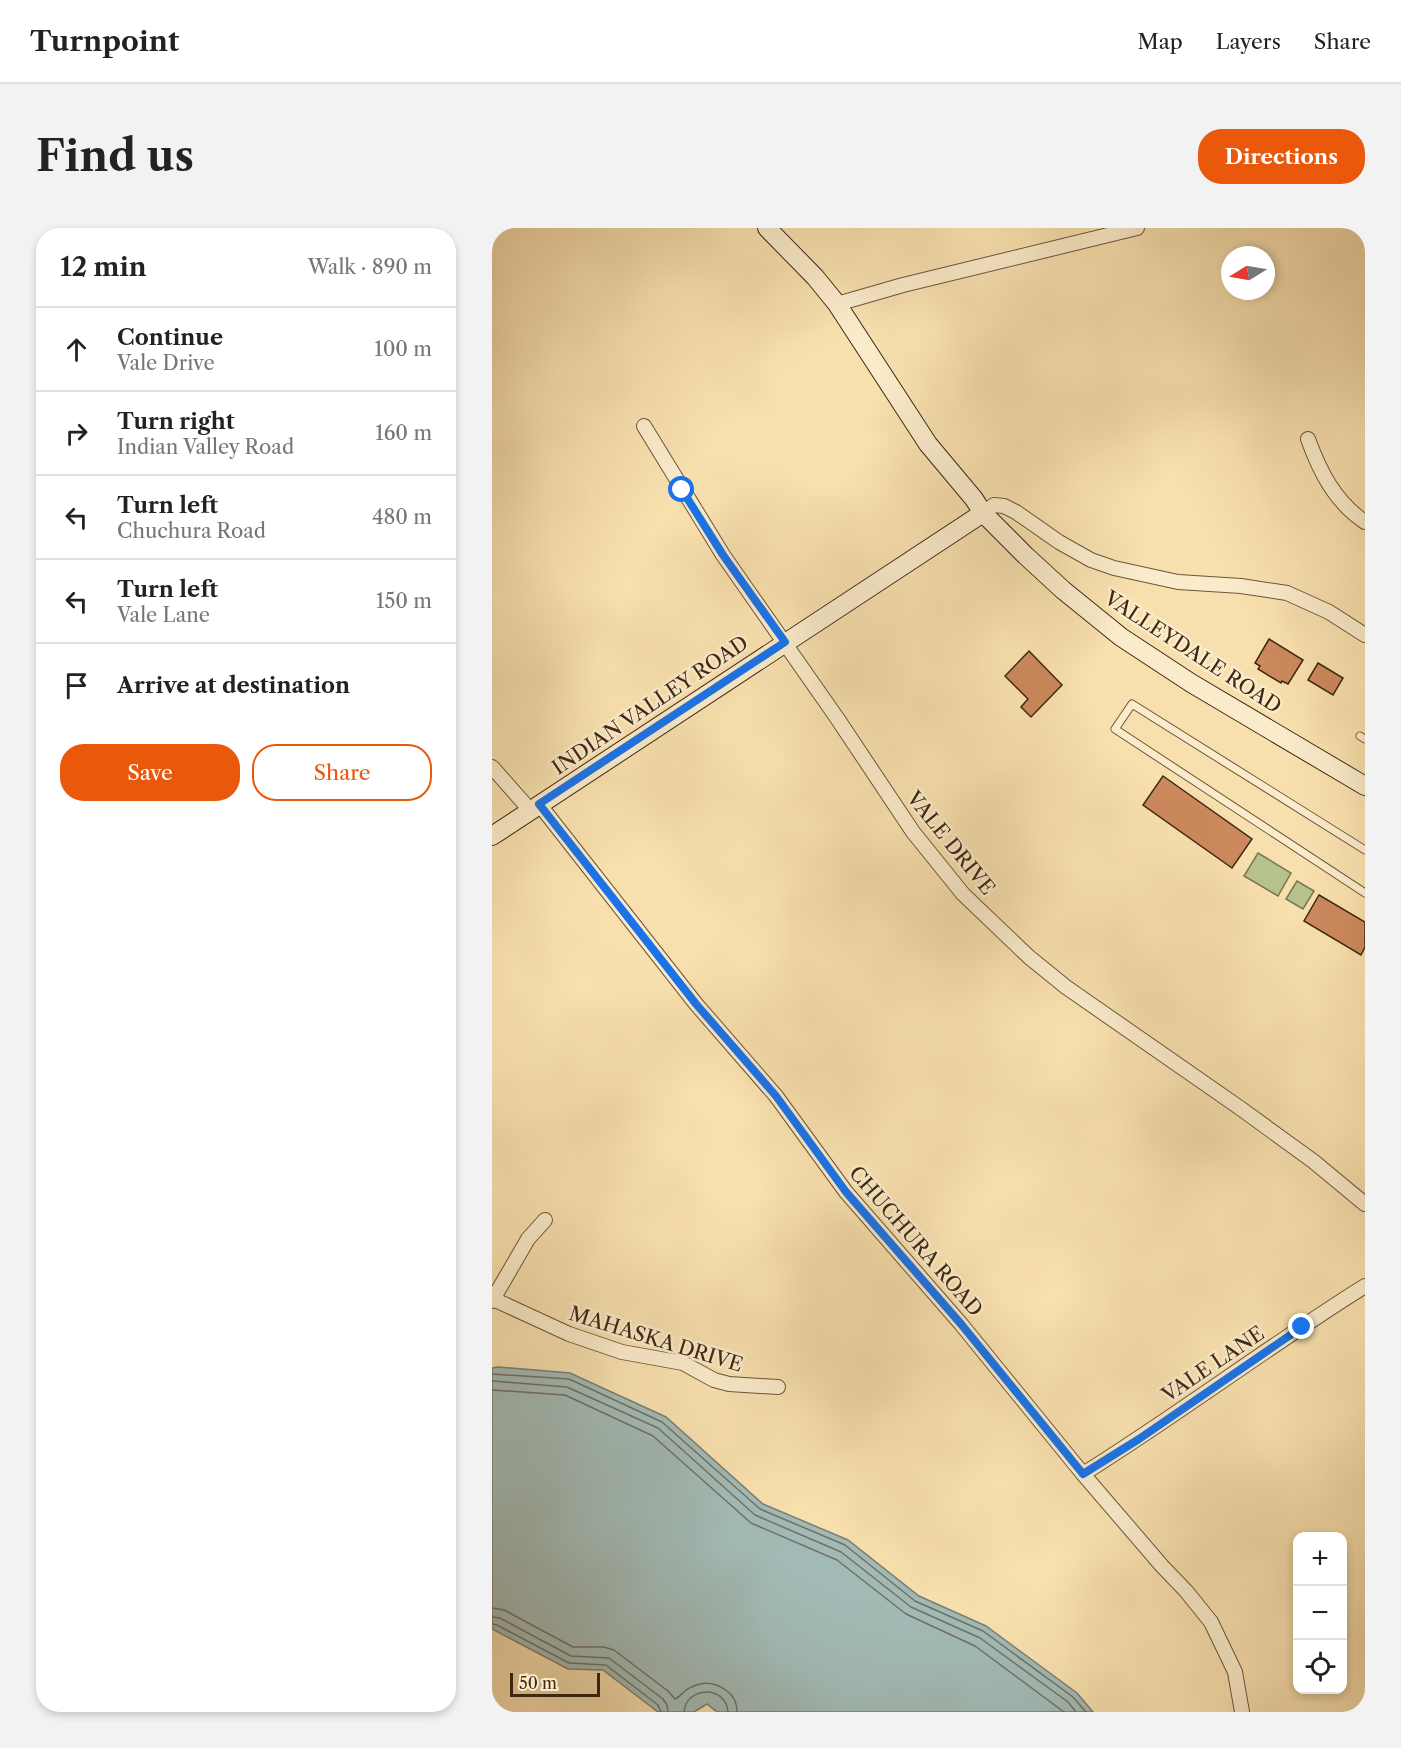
<!DOCTYPE html>
<html lang="en">
<head>
<meta charset="utf-8">
<style>
  body { margin:0; font-family:"Libre Caslon Text",serif; background:#f2f2f2; color:#222 }
  .controls { position:absolute; right:18px; bottom:18px; display:grid; overflow:hidden; border-radius:12px; box-shadow:0 3px 9px #0003 }
  .controls button { width:54px; height:54px; display:grid; place-items:center; padding:0; border:0; border-bottom:2px solid #e0e0e0; background:#fff; color:#222; font:30px sans-serif }
  .compass { position:absolute; left:729px; top:18px; width:54px; height:54px; border-radius:50%; background:#fff; box-shadow:0 3px 9px #0003; rotate:259deg }
  .scale { position:absolute; left:18px; bottom:15px; width:90px; box-sizing:border-box; padding-left:6px; border:3px solid #3e2712; border-top:0; font-size:16px; line-height:21px; white-space:nowrap; color:#3e2712; -webkit-text-stroke:4px #faebca; paint-order:stroke }
  .stop { position:absolute; width:18px; height:18px; margin:-14px; border:4px solid #1a73e8; border-radius:50%; background:#fff }
  .stop.end { background:#1a73e8; border-color:#fff; box-shadow:0 2px 6px #0008 }
  .list { margin:0; padding:0; list-style:none }
  h2 { display:flex; justify-content:space-between; align-items:center; height:78px; margin:0; padding:0 24px; font-size:26px }
  h2 small { font-size:20px; font-weight:400; color:#767676 }
  .list li { display:grid; grid-template-columns:39px 1fr auto; gap:18px; align-items:center; box-sizing:border-box; height:84px; padding:0 24px; border-top:2px solid #e0e0e0 }
  .list b { display:block; font-size:22px; white-space:nowrap }
  .list p { margin:0; font-size:20px; white-space:nowrap; color:#767676 }
  .list em { font-size:20px; font-style:normal; color:#767676 }
  .actions { display:flex; gap:12px; padding:18px 24px }
  .actions a { flex:1; padding:14px 0; border:2px solid #ea580c; border-radius:24px; text-align:center; font-size:21px; color:#ea580c }
  .actions .main { background:#ea580c; color:#fff }
  .icon { flex:none; width:33px; height:33px; fill:none; stroke:currentColor; stroke-width:2; stroke-linecap:round; stroke-linejoin:round }
  .map { position:relative; flex:none; width:873px; height:1484px; overflow:hidden; border-radius:24px }
  header { display:flex; align-items:center; gap:36px; box-sizing:border-box; height:84px; padding:0 30px; background:#fff; border-bottom:2px solid #e0e0e0 }
  header strong { font-size:28px }
  nav { display:flex; gap:33px; margin-inline-start:auto; font-size:21px }
  .intro { display:flex; align-items:center; justify-content:space-between; box-sizing:border-box; height:144px; padding:0 36px }
  h1 { margin:0; font-size:42px }
  .button { padding:15px 27px; border-radius:24px; background:#ea580c; color:#fff; font-size:21px; font-weight:700 }
  main { display:flex; gap:36px; padding:0 36px }
  aside { flex:1; background:#fff; border-radius:24px; box-shadow:0 3px 9px #0003 }
  .map>svg:first-child { display:block }
</style>
</head>
<body>
<header>
<strong>Turnpoint</strong>
<nav><a>Map</a><a>Layers</a><a>Share</a></nav>
</header>
<div class="intro"><h1>Find us</h1><a class="button">Directions</a></div>
<main>
<aside>
<h2>12 min<small>Walk · 890 m</small></h2>
<ul class="list">
<li><svg class="icon" aria-label="ahead" viewBox="0 0 24 24"><path d="M12 20V5M6 11l6-6 6 6"/></svg><div><b>Continue</b><p>Vale Drive</p></div><em>100 m</em></li>
<li><svg class="icon" aria-label="right" viewBox="0 0 24 24"><path d="M7 20v-9h11M14 6l5 5-5 5"/></svg><div><b>Turn right</b><p>Indian Valley Road</p></div><em>160 m</em></li>
<li><svg class="icon" aria-label="left" viewBox="0 0 24 24"><path d="M17 20v-9H6M10 6l-5 5 5 5"/></svg><div><b>Turn left</b><p>Chuchura Road</p></div><em>480 m</em></li>
<li><svg class="icon" aria-label="left" viewBox="0 0 24 24"><path d="M17 20v-9H6M10 6l-5 5 5 5"/></svg><div><b>Turn left</b><p>Vale Lane</p></div><em>150 m</em></li>
<li><svg class="icon" aria-label="arrive" viewBox="0 0 24 24"><path d="M6 21V4h12l-3 4 3 4H6"/></svg><div><b>Arrive at destination</b></div></li>
</ul>
<div class="actions"><a class="main">Save</a><a>Share</a></div>
</aside>
<div class="map">
<svg width="873" height="1484" viewBox="0 0 873 1484">
  <rect width="100%" height="100%" fill="#f8e0ae"/>
  <filter id="stains"><feTurbulence type="fractalNoise" baseFrequency=".00333" numOctaves="4"/><feColorMatrix values="0 0 0 0 .2 0 0 0 0 .09 0 0 0 0 .02 0 0 0 .5 -.17"/></filter>
  <radialGradient id="worn" r=".72"><stop offset=".6" stop-color="#630" stop-opacity="0"/><stop offset="1" stop-color="#630" stop-opacity=".3"/></radialGradient>
  <!-- green -->
  <g fill="#b7c38f" stroke="#7a7550" stroke-width="1.5">
    <polygon points="766,625 799,645 786,668 752,648"/>
    <polygon points="805,653 822,663 811,681 794,671"/>
  </g>
  <!-- water -->
  <polygon fill="#a2bab5" stroke="#7a7f74" stroke-width="1.5" points="6,1139 78,1145 174,1189 271,1276 356,1312 427,1368 494,1398 585,1465 601,1484 225,1484 215,1476 202,1484 166,1484 111,1442 76,1441 0,1401 0,1140"/>
  <g fill="none" stroke-linecap="round" stroke-linejoin="round">
    <!-- shore -->
    <g stroke="#707064" stroke-width="1.5">
      <polyline points="0,1146 77,1151 170,1194 268,1281 353,1317 423,1373 491,1403 581,1469 594,1484"/>
      <polyline points="0,1153 75,1159 166,1200 263,1287 349,1324 419,1379 488,1410 576,1474 584,1484"/>
      <polyline points="0,1162 73,1167 161,1208 259,1295 345,1332 414,1386 483,1418 572,1484"/>
      <path d="M0,1380L12,1382L81,1419H112L122,1422L176,1463L183,1471C188,1469 190,1465 194,1462C208,1453 221,1452 235,1463C242,1468 245,1475 245,1484"/>
      <polyline points="0,1389 8,1390 79,1428 117,1430 171,1471 175,1477 176,1484"/>
      <polyline points="0,1396 5,1397 77,1435 114,1437 166,1477 169,1484"/>
      <path d="M192,1484C194,1458 234,1457 236,1484"/>
    </g>
  </g>
  <!-- building -->
  <g fill="#cc895d" stroke="#3e2712" stroke-width="1.5">
    <polygon points="777,411 811,432 796,456 790,453 789,455 766,441 768,438 763,435"/>
    <polygon points="537,423 570,457 539,489 529,479 536,471 513,448"/>
    <polygon points="826,435 851,450 841,467 816,452"/>
    <polygon points="671,548 760,611 740,640 651,577"/>
    <polygon points="827,667 873,694 873,719 869,727 812,693"/>
  </g>
  <g fill="none" stroke-linecap="round" stroke-linejoin="round">
    <!-- lane casing -->
    <g stroke="#6c5539" stroke-width="9">
      <g id="lane">
        <polyline points="868,508 873,511"/>
        <polyline points="873,622 640,476 623,501 873,665"/>
      </g>
    </g>
    <!-- street casing -->
    <g stroke="#6c5539" stroke-width="16">
      <g id="street">
        <polyline points="345,76 411,57 645,0"/>
        <polyline points="152,198 231,327 345,490 421,604 471,666 537,729 574,759 748,880 821,933 873,976"/>
        <path d="M816,211C828,244 843,274 873,294"/>
        <polyline points="491,285 502,277 512,278 524,284 567,314 599,332 622,340 686,354 749,358 795,365 837,384 873,407"/>
        <polyline points="0,539 38,582"/>
        <polyline points="47,576 204,776 284,868 354,964 469,1096 591,1246 670,1338 694,1363 719,1394 743,1444 750,1484"/>
        <polyline points="1,1071 77,1106 130,1124 191,1135 222,1152 237,1156 286,1159"/>
        <polyline points="0,1073 36,1011 53,992"/>
        <path d="M591,1246C687,1186 777,1118 873,1058"/>
      </g>
    </g>
    <!-- secondary casing -->
    <g stroke="#3e2712" stroke-width="20">
      <g id="secondary">
        <polyline points="275,0 323,49 345,76 436,216 482,271 491,285 534,328 571,362 629,409 699,455 873,558"/>
        <polyline points="0,608 491,285"/>
      </g>
    </g>
    <!-- lane -->
    <use href="#lane" stroke="#faebca" stroke-width="7"/>
    <!-- street -->
    <use href="#street" stroke="#faebca" stroke-width="14"/>
    <!-- secondary -->
    <use href="#secondary" stroke="#faebca" stroke-width="18"/>
  </g>
  <g fill="none" stroke-linecap="round" stroke-linejoin="round">
    <!-- route -->
    <polyline stroke="#1a73e8" stroke-width="8" points="190,262 231,327 293,414 47,576 204,776 284,868 354,964 469,1096 591,1246 647,1211 810,1099"/>
  </g>
  <g text-anchor="middle" stroke-width="5" stroke-linejoin="round" paint-order="stroke">
    <!-- street labels -->
    <g font-size="20" fill="#3e2712" stroke="#faebca">
      <text transform="translate(701 424) rotate(33)" y="7">VALLEYDALE ROAD</text>
      <text transform="translate(158 477) rotate(-34)" y="7">INDIAN VALLEY ROAD</text>
      <text transform="translate(459 615) rotate(51)" y="7">VALE DRIVE</text>
      <text transform="translate(424 1013) rotate(49)" y="7">CHUCHURA ROAD</text>
      <text transform="translate(164 1111) rotate(17)" y="7">MAHASKA DRIVE</text>
      <text transform="translate(721 1136) rotate(-34)" y="7">VALE LANE</text>
    </g>
  </g>
  <rect width="100%" height="100%" filter="url(#stains)"/>
  <rect width="100%" height="100%" fill="url(#worn)"/>
</svg>
<div class="controls">
<button>+</button>
<button>−</button>
<button><svg class="icon" aria-label="locate" viewBox="0 0 24 24"><circle cx="12" cy="12" r="6"/><path d="M12 2v4M12 18v4M2 12h4M18 12h4"/></svg></button>
</div>
<svg class="compass" viewBox="-18 -18 36 36"><path d="M0-13l5 13h-10z" fill="#e53935"/><path d="M0 13l5-13h-10z" fill="#767676"/></svg>
<div class="scale">50 m</div>
<div class="stop" style="left:190px;top:262px"></div>
<div class="stop end" style="left:810px;top:1099px"></div>
</div>
</main>
</body>
</html>
